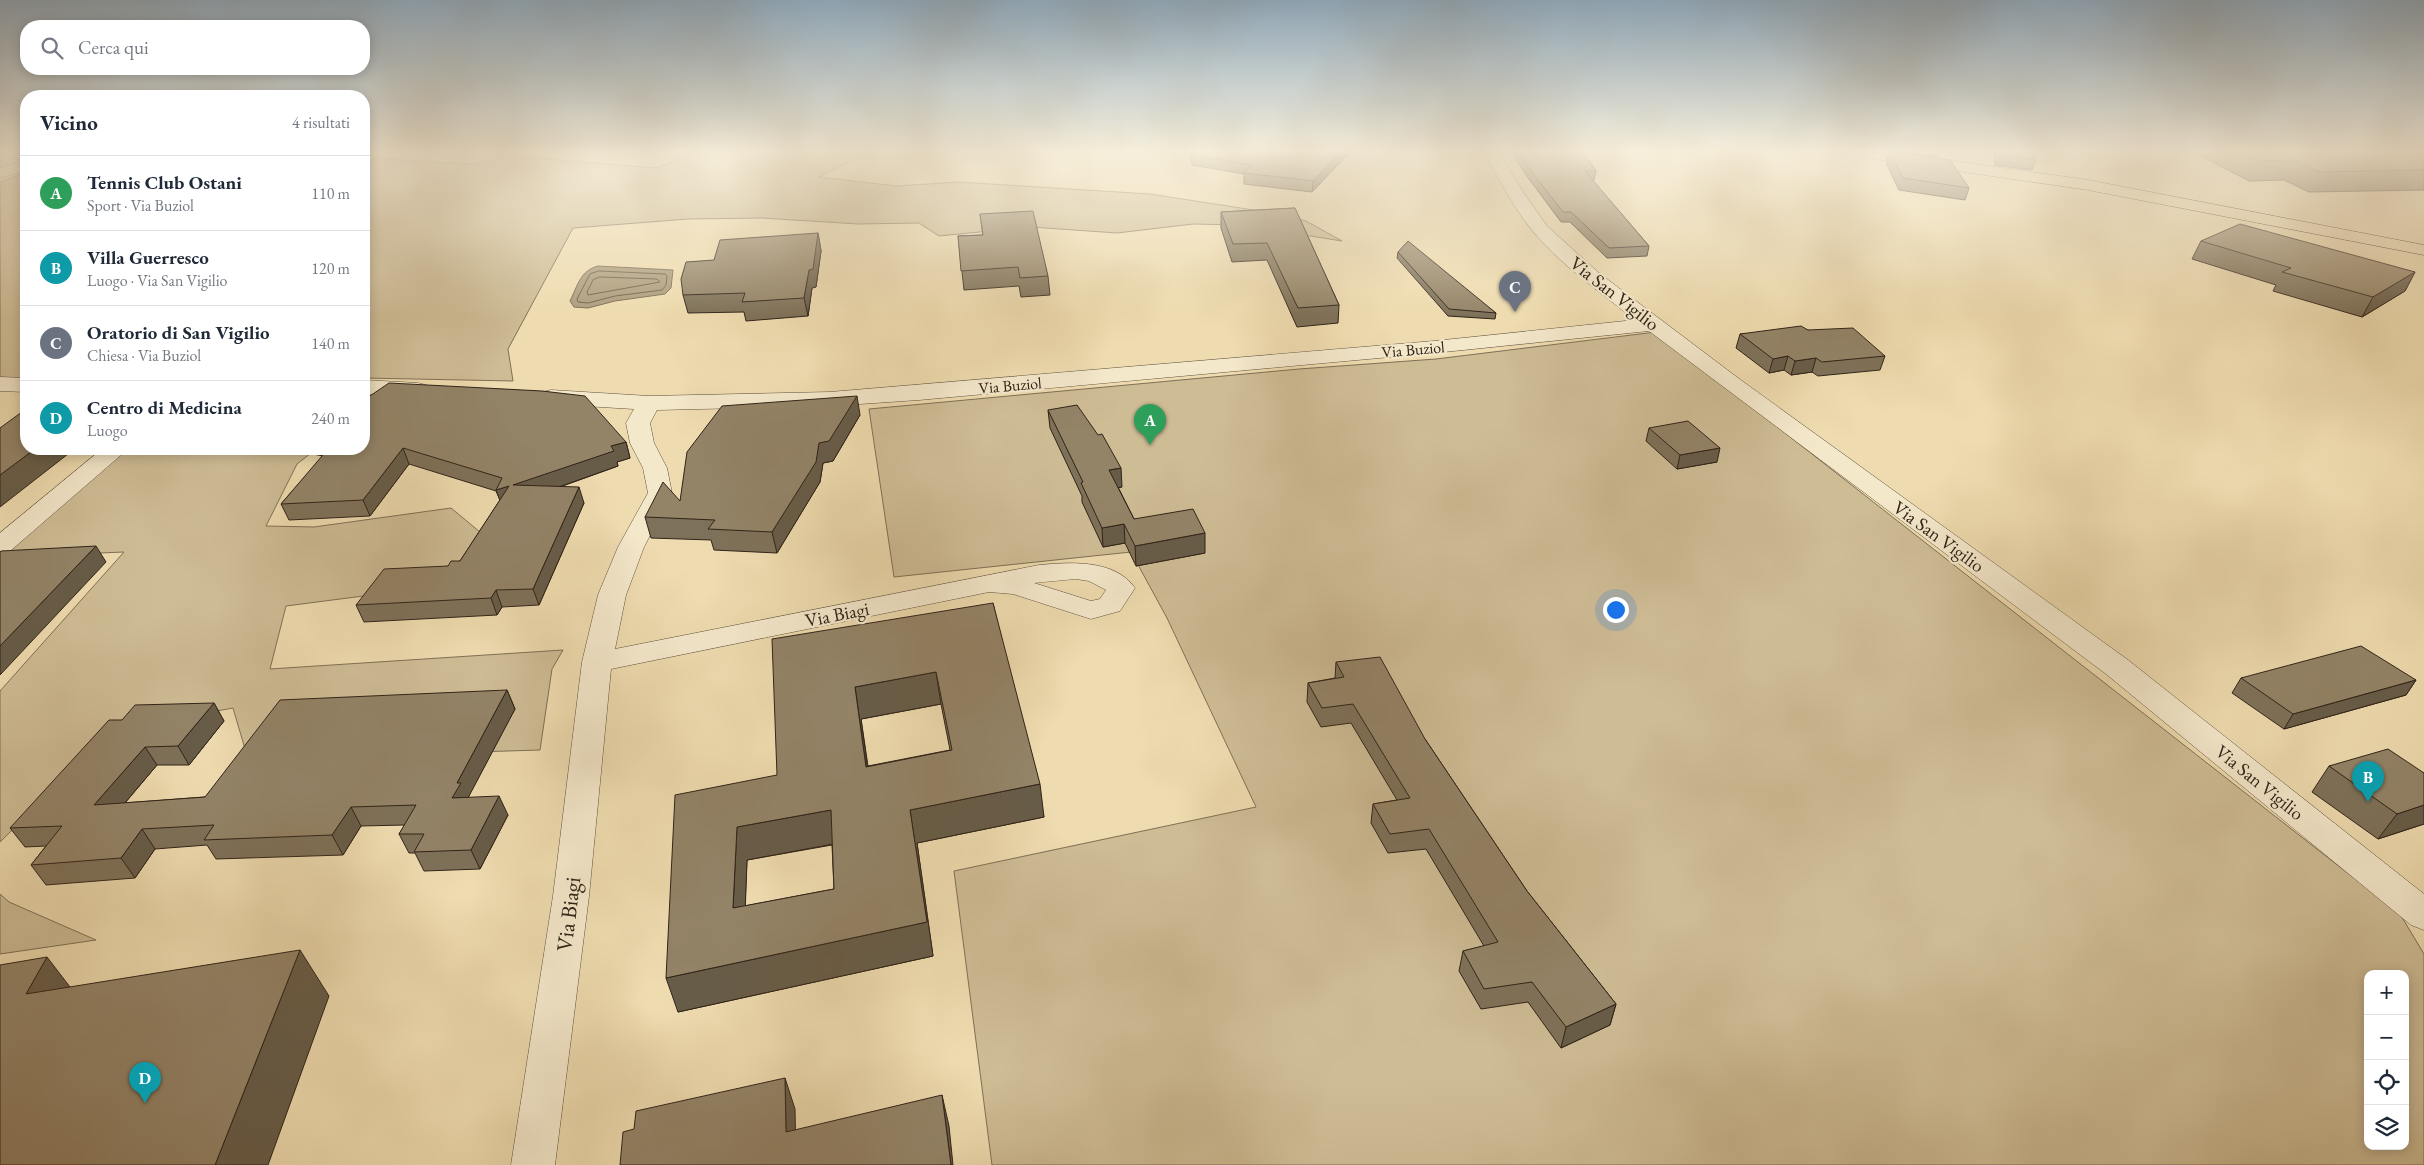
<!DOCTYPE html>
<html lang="it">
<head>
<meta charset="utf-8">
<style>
  body { margin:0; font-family:"EB Garamond",serif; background:#f2f2f3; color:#1f2937 }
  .controls { position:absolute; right:15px; bottom:15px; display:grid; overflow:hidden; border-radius:10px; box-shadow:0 2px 12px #0003 }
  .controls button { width:45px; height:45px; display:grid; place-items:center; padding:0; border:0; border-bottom:1px solid #e0e1e3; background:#fff; color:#1f2937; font:25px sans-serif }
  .you { position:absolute; left:1615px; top:609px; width:18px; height:18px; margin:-12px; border:4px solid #fff; border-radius:50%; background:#1a73e8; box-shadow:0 0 0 8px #1a73e833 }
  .badge { display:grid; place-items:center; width:32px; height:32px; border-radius:50%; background:#8f2418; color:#fff; font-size:16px; font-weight:700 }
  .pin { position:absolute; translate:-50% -41px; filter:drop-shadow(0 1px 2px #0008) }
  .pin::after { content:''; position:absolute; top:26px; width:18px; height:15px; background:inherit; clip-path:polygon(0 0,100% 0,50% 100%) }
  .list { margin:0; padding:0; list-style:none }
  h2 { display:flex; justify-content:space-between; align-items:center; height:65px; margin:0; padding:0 20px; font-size:21px }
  h2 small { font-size:16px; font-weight:400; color:#747a83 }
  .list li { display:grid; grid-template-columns:32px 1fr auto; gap:15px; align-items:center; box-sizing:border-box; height:75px; padding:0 20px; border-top:1px solid #e0e1e3 }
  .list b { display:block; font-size:19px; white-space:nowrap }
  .list p { margin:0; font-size:16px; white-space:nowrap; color:#747a83 }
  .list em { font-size:16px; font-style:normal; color:#747a83 }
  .icon { flex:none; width:28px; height:28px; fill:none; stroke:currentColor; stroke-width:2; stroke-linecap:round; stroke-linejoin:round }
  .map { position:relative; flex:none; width:2424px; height:1165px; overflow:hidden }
  .search { position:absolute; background:#fff; box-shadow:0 2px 12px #0003; left:20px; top:20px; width:350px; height:55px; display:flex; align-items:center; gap:12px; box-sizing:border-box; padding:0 18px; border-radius:20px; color:#747a83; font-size:19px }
  .panel { position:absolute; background:#fff; box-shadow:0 2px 12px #0003; left:20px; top:90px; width:350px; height:365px; border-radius:20px }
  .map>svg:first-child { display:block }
</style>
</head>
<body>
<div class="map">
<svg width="2424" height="1165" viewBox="0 0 2424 1165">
  <rect width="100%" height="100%" fill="#eedbaf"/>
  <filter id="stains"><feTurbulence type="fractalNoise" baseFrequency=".004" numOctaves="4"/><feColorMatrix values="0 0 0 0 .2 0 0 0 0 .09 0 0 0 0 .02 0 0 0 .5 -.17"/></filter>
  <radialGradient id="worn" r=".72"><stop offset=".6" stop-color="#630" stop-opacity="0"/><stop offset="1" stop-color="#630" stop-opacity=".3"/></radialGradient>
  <!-- green -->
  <g fill="#cebc95" stroke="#7f7056" fill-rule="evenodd">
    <polygon points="0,153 26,153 26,162 0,170"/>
    <polygon points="693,153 867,153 819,177 896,186 959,182 1150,194 1273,213 1306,221 1342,241 1240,225 1193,224 1117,233 1031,227 939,236 919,223 858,224 762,218 688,219 573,228 508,349 513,381 364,378 364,158 475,164 501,155 656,168"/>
    <polygon points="26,173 26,380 0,378 0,182"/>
    <path d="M1656,332L2400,914L2424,954V1165H992L954,871L1256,807L1167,618L1131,552L894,577L869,409L1299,369L1436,359ZM2368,974H2405V1146H2368Z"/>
    <polygon points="125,449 316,449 297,464 266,526 314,527 451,508 486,537 456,584 286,606 270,669 563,650 552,669 540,750 248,759 233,708 116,729 0,842 0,691 124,552 3,557"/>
    <polygon points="0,894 9,902 96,940 0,954"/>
  </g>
  <!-- water -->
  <path fill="#ad9c7c" stroke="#7b6c54" d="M598,266L673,270L671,288L665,294L615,301L588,308L574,307L570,301C578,285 580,271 598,266Z"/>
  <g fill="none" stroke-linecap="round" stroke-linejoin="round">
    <!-- shore -->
    <g stroke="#6e604a" stroke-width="1">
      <polygon points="599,271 665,274 667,276 666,285 662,290 615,296 588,303 578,302 577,299 590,274"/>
      <polygon points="600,277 657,279 660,282 588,295 587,292 593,280"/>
    </g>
    <!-- minor casing -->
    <g stroke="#60513e" stroke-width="1">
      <g id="minor">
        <path d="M1484,153H1499L1525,195L1547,226L1599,273L1738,378L2128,660L2424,894V930L2411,925L2106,674L1649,331L1434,353L919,400L830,406L657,410L650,423L654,443L667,468L672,493L644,547L626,595L615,649L1039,565C1070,562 1115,559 1135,588L1120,611L1091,619L1013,594L989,592L611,669L589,896L555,1165H511L553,896L582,662L598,595L618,547L648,493L643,468L630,443L626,423L634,409L551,404L543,402L540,397L543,392L551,390L649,396L830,392L1434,341L1635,320C1601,293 1564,267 1536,235C1515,211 1500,180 1484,153ZM1076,579L1089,581L1106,590L1100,599L1091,601L1034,583Z"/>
        <polygon points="26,161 26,171 0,178 0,168"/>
        <polygon points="0,377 26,378 26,392 0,391"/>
        <polygon points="364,380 418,383 426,385 429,390 426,395 418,397 364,394"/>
        <polygon points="102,449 128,449 9,552 0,554 0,533"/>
      </g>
    </g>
    <!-- major casing -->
    <g stroke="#302318" stroke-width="1">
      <polygon id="major" points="1860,153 1897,153 2088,180 2424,245 2424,255 2088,190 1868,158"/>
    </g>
    <!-- minor -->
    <use href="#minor" fill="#f4e8cb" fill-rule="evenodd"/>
    <!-- major -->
    <use href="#major" fill="#eedbaf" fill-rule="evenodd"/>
  </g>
  <!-- wall -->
  <g fill="#7e7159" stroke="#302318" fill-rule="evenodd">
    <polygon points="1194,153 1349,153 1312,192 1244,184 1244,174 1192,165 1191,155"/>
    <polygon points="1512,153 1584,153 1596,171 1594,180 1592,180 1649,246 1647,256 1607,258 1570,222 1561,222 1526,175"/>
    <polygon points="1889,153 1939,153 1937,157 1907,154 1969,188 1965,200 1899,190 1886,163"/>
    <polygon points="1994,153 2034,153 2036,160 2032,170 1995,165"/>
    <polygon points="2195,153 2424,153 2424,190 2309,192 2284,180 2249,181"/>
    <polygon points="1295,208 1339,305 1338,323 1297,327 1267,260 1232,262 1221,228 1221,212"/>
    <polygon points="980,214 1048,276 1050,295 1021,297 1019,286 964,290 958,236 983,235"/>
    <polygon points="818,233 821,251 816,287 812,288 808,316 746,321 744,312 688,313 683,295 714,260"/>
    <polygon points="2201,241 2415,272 2405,291 2362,317 2273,291 2276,285 2192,259"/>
    <polygon points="1398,252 1496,313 1495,319 1448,316 1397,258"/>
    <polygon points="1808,330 1885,356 1880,370 1818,376 1812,372 1791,375 1784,370 1769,373 1736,348 1740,334"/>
    <polygon points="1048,410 1122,487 1118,487 1134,519 1205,553 1136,566 1125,543 1103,547 1082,502 1082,496 1050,428"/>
    <polygon points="860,415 833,461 823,463 820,482 777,553 714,550 711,540 651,538 645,517 680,501"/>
    <polygon points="1649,428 1717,462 1677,469 1646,441"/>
    <polygon points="626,442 630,458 617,462 618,466 560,487 584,503 539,605 502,607 497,615 364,622 356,605 460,561 500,500 496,491 409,464 370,516 289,520 281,504 323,456 313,454 311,449 364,449"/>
    <path d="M993,603L1044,817L917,843L933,956L678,1012L777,775ZM941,704L950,750L868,766L861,719ZM832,845L834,889L745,906L747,860Z"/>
    <polygon points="1336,662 1425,739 1527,891 1616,1004 1610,1025 1561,1048 1528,1002 1481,1009 1459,971 1463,951 1484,946 1426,849 1388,853 1371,823 1373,804 1397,800 1351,723 1321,727 1307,702 1308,683 1335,678"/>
    <polygon points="2241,678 2416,680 2406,695 2284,729 2232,693"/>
    <polygon points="507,690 515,709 468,797 508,815 480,869 424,871 415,853 409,853 399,834 405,825 361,826 343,855 216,859 207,845 155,849 135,878 46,885 31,865 46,846 25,847 10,828 214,703 224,721 189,765 157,765 125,803 205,797"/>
    <polygon points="2329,766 2424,773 2424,824 2378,839 2312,792"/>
  </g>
  <!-- shaded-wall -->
  <g fill="#675c48" stroke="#302318">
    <polygon points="1340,153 1349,153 1312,192 1313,181"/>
    <polygon points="818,233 821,251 816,287 812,288 808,316 804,298 809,270"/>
    <polygon points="2415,272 2405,291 2362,317 2373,297"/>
    <polygon points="1788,356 1784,370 1769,373 1773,359"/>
    <polygon points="1816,358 1812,372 1791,375 1795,361"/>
    <polygon points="857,396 860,415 833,461 823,463 820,482 777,553 772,532 819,443"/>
    <polygon points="626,442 630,458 617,462 618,466 519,501 513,485 611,446"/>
    <polygon points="403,448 409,464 370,516 363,500"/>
    <polygon points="1720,448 1717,462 1677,469 1680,455"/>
    <polygon points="35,449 65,449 68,454 0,507 0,475"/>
    <polygon points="1121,468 1122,487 1110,489 1109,470"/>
    <polygon points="509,486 502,506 496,490"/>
    <polygon points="579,487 584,503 539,605 533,589"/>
    <polygon points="1124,524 1125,543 1103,547 1102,528"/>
    <polygon points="1205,533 1205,553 1136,566 1135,546"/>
    <polygon points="96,546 106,562 0,675 0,646"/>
    <polygon points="496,590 502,607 497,615 491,598"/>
    <polygon points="936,672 941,704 861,719 872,800 866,767 855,687"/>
    <polygon points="2416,680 2406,695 2284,729 2293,714"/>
    <polygon points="507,690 515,709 468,798 452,798 457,783"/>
    <polygon points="214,703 224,721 189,765 178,746"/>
    <polygon points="145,747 157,765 107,824 94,805"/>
    <polygon points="1040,784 1044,817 917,843 933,956 678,1012 666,978 927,922 910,810"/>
    <polygon points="499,796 508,815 480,869 471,850"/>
    <polygon points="2424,805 2424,824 2378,839 2397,814"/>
    <polygon points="351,807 361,826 343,855 332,835"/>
    <polygon points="831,810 839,843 747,860 744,942 733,908 737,827"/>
    <polygon points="142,829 155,849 135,878 121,858"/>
    <polygon points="300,950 329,996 268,1165 215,1165"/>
    <polygon points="47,957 83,1004 26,994"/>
    <polygon points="1616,1004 1610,1025 1561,1048 1566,1027"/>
    <polygon points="785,1078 795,1109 796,1163 786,1132"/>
    <polygon points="942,1095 949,1126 953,1165 951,1165"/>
  </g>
  <!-- building -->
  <g fill="#938367" stroke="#302318" fill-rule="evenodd">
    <polygon points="1194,153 1340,153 1313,181 1244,173 1252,165 1191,155"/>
    <polygon points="1519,153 1584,153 1596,171 1585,171 1649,246 1609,248 1571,212 1563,212 1527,166"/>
    <polygon points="1890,153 1899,153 1950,160 1969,188 1903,178"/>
    <polygon points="1998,153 2034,153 2036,160 1999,155"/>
    <polygon points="2242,153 2424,153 2424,170 2319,172 2294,160 2258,161"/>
    <polygon points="1295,208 1339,305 1298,308 1267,243 1233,244 1221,212"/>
    <polygon points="1033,211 1048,276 1020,278 1018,267 961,271 958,236 983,235 980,214"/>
    <polygon points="2240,224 2415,272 2373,297 2282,272 2291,268 2201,241"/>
    <polygon points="818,233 813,269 809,270 804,298 742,302 745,293 683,295 681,279 686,262 714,260 720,240"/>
    <polygon points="1408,241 1496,313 1449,309 1398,252"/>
    <polygon points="1801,326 1808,330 1853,328 1885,356 1822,362 1816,358 1795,361 1788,356 1773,359 1740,334"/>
    <polygon points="389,383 542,391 585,396 626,442 611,446 614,451 513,485 579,487 533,589 496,590 491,598 356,605 384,569 448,566 451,561 460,561 509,486 496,490 502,478 403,448 363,500 281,504 328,449 364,449 364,400"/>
    <polygon points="857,396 829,441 819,443 816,462 772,532 708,529 715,520 645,517 663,482 680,501 687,452 722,406"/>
    <polygon points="1077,405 1098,435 1102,434 1121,468 1109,470 1134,519 1193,509 1205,533 1135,546 1124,524 1102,528 1081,483 1083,482 1048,410"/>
    <polygon points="26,409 26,449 35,449 0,475 0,428"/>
    <polygon points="1688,421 1720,448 1680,455 1649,428"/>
    <polygon points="96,546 0,646 0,552 1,551"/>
    <path d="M993,603L1040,784L910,810L927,922L666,978L675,795L777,775L772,639ZM936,672L952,750L866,767L855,687ZM831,810L834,889L733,908L737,827Z"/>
    <polygon points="2361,646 2416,680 2293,714 2241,678"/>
    <polygon points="1380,657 1425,739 1527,891 1616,1004 1566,1027 1532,982 1484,989 1463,951 1498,942 1429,829 1390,834 1373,804 1410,798 1353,704 1322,708 1308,683 1344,677 1336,662"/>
    <polygon points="507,690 457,783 461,783 452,798 499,796 471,850 414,852 424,834 399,834 416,805 351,807 332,835 204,840 214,825 142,829 121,858 31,865 62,826 10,828 109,720 122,720 135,705 214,703 178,746 145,747 94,805 205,797 280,700"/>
    <polygon points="2388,749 2424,773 2424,805 2397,814 2329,766"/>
    <polygon points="300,950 215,1165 0,1165 0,965 47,957 26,994"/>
    <polygon points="785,1078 786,1132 942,1095 951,1165 620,1165 623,1132 634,1129 636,1111"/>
  </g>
  <!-- sky -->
  <linearGradient id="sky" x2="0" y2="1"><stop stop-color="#90aabd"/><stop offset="0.48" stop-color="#f7efdb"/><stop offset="1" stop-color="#f7efdb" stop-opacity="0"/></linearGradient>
  <rect width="2424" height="316" fill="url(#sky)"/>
  <g text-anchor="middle" stroke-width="4.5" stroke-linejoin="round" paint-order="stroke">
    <!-- far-street labels -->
    <g font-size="16" fill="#302318" stroke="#f4e8cb">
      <text transform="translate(1413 349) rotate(-5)" y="6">Via Buziol</text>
      <text transform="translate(1010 385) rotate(-5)" y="6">Via Buziol</text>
    </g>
    <!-- street labels -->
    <g font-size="19" fill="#302318" stroke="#f4e8cb">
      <text transform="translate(1615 293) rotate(38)" y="7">Via San Vigilio</text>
      <text transform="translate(1939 536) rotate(36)" y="7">Via San Vigilio</text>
      <text transform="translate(837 614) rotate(-11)" y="7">Via Biagi</text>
      <text transform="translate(2260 782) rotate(39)" y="7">Via San Vigilio</text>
    </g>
    <!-- near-street labels -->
    <g font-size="22" fill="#302318" stroke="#f4e8cb">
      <text transform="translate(568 914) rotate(-83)" y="8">Via Biagi</text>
    </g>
  </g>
  <rect width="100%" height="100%" filter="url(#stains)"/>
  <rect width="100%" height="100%" fill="url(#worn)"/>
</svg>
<div class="controls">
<button>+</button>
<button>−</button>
<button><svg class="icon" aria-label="locate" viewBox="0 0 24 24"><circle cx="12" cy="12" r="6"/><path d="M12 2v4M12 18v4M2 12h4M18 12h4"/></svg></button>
<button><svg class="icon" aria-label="layers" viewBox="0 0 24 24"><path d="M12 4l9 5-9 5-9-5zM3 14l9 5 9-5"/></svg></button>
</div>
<div class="you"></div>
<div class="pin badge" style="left:1150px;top:445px;background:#2e9e5b">A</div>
<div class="pin badge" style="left:2368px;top:802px;background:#0f9aa8">B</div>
<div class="pin badge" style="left:1515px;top:312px;background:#6b7280">C</div>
<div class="pin badge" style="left:145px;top:1103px;background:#0f9aa8">D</div>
<div class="search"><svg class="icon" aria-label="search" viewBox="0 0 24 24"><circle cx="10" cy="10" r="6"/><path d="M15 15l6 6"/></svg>Cerca qui</div>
<section class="panel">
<h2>Vicino<small>4 risultati</small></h2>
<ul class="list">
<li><span class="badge" style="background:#2e9e5b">A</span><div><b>Tennis Club Ostani</b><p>Sport · Via Buziol</p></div><em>110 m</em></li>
<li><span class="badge" style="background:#0f9aa8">B</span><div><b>Villa Guerresco</b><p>Luogo · Via San Vigilio</p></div><em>120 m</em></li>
<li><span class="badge" style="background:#6b7280">C</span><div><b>Oratorio di San Vigilio</b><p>Chiesa · Via Buziol</p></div><em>140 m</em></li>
<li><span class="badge" style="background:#0f9aa8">D</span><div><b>Centro di Medicina</b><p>Luogo</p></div><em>240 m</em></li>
</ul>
</section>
</div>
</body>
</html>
